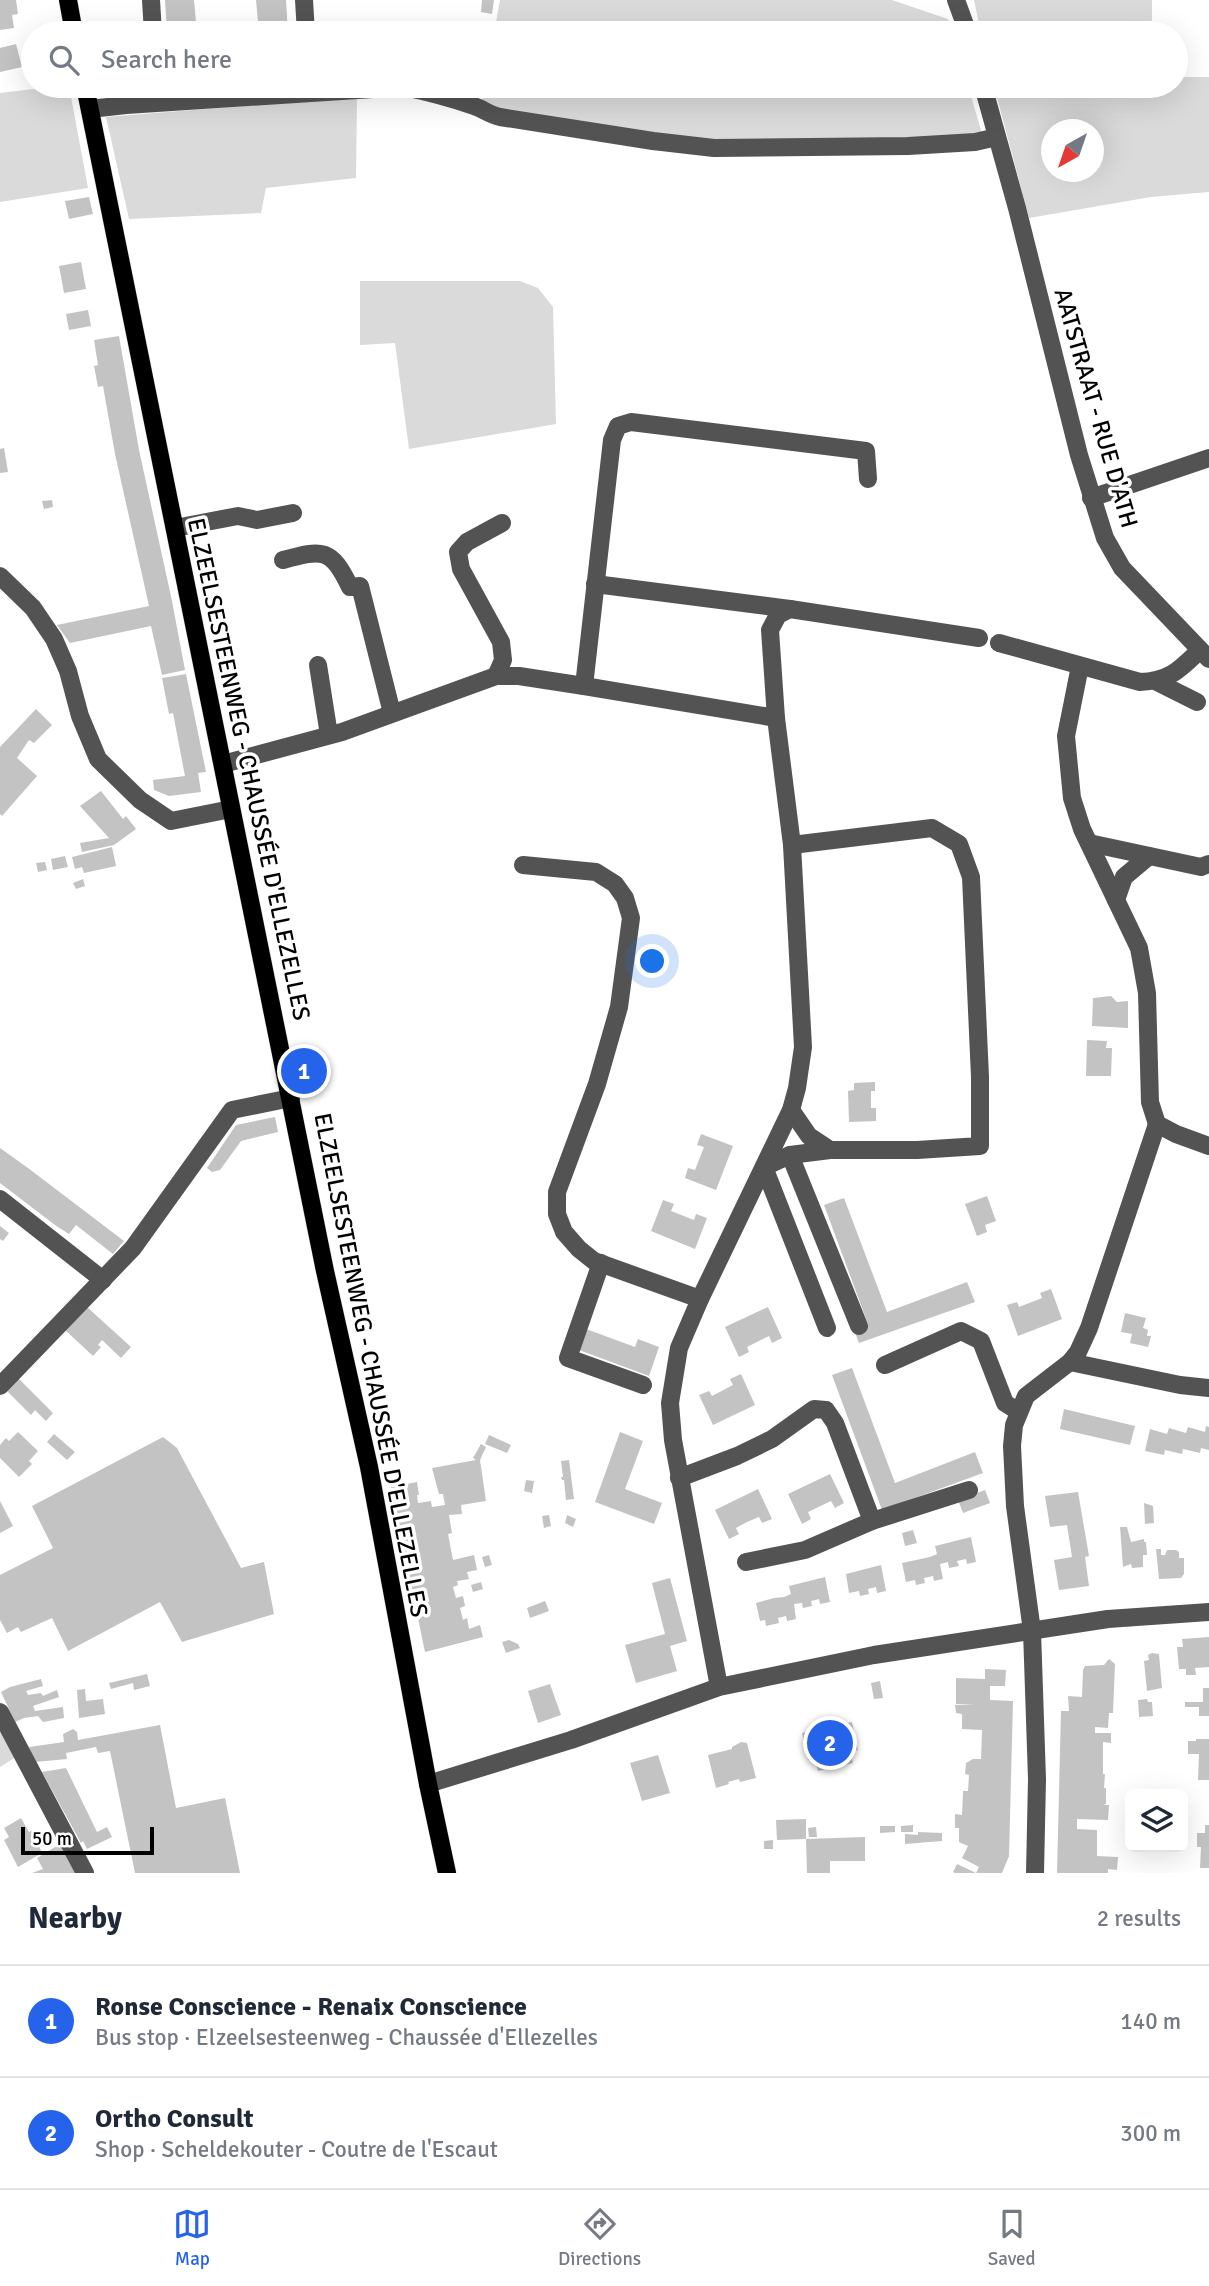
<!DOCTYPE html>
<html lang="en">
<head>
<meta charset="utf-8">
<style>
  body { margin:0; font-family:Signika,sans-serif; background:#f6f6f7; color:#1f2937 }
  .controls { position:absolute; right:21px; bottom:21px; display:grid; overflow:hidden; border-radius:10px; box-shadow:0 7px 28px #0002 }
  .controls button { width:63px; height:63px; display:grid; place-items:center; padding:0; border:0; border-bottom:2px solid #e0e1e3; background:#fff; color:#1f2937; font:35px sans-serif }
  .compass { position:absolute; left:1041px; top:119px; width:63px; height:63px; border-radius:50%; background:#fff; box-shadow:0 7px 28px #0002; rotate:220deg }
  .scale { position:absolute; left:21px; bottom:18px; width:133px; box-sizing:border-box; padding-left:7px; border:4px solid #000; border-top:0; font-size:19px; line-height:24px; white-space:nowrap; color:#000; -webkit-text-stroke:5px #fff; paint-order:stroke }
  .you { position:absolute; left:653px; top:962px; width:24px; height:24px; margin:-18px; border:5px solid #fff; border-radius:50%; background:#1a73e8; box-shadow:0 0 0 10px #1a73e833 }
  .badge { display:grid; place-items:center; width:46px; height:46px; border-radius:50%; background:#2563eb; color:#fff; font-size:23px; font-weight:700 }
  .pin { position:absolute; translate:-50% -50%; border:4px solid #fff; box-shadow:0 2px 7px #0006 }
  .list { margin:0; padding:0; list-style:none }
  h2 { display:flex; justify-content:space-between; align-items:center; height:91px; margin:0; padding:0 28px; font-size:30px }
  h2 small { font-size:23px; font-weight:400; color:#747a83 }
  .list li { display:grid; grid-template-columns:46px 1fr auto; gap:21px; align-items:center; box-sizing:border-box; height:112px; padding:0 28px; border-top:2px solid #e0e1e3 }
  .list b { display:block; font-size:26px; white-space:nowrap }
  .list p { margin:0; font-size:23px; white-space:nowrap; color:#747a83 }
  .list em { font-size:23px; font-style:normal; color:#747a83 }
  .icon { flex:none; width:38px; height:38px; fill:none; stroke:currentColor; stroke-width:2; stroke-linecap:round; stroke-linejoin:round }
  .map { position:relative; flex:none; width:1209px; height:1873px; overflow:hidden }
  .search { position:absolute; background:#fff; box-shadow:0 7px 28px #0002; left:21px; right:21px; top:21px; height:77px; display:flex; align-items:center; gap:18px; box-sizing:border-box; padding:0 24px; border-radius:38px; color:#747a83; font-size:26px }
  .sheet { height:315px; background:#fff }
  nav { display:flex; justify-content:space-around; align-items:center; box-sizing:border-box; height:98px; border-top:2px solid #e0e1e3; background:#fff; font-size:19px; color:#747a83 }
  nav a { display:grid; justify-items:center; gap:4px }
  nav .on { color:#2563eb }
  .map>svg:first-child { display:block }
</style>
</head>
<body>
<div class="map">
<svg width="1209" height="1873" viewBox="0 0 1209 1873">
  <rect width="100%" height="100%" fill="#fff"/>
  <!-- green -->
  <g fill="#dadada" fill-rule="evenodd">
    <polygon points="500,0 892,0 948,19 952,33 494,33"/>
    <polygon points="974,0 1152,0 1152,33 981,33"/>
    <path d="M1176,77H1209V192L1151,197L1029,218L994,86H1176ZM1052,130H1094V172H1052Z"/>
    <polygon points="42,86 69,86 88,188 0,202 0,93 42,88"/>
    <polygon points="485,86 968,86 983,137 739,145 495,112 482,102"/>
    <polygon points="357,97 356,178 266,188 261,213 129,219 106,117"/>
    <polygon points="360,281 520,281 538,288 553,307 556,424 409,449 395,343 360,345"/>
    <polygon points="0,1723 16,1757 0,1767"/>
  </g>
  <!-- building -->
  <g fill="#c3c3c3">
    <polygon points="0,0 16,0 18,14 12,15 14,28 0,30"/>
    <polygon points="165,0 194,0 197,33 167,33"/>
    <polygon points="256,0 286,0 288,33 259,33"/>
    <polygon points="482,0 494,0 492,14 481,12"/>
    <polygon points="16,44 22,67 0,72 0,48"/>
    <polygon points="170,86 230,86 230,88 179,92 177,90 170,93 168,88"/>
    <polygon points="89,197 93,214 69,219 65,201"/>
    <polygon points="81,262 86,289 64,293 59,266"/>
    <polygon points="88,310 91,326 69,330 66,314"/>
    <polygon points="119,336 139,450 172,601 185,670 162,675 151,626 70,643 57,625 149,606 115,454 103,386 98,387 94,366 98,365 94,340"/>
    <polygon points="4,448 8,472 0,473 0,449"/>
    <polygon points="52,500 53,507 44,509 42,501"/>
    <polygon points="186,674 206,772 198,773 201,792 169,796 154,790 153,780 185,776 173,713 169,714 162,678"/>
    <polygon points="36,709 52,725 34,743 29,740 17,758 37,776 2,816 0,814 0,747"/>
    <polygon points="101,791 123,819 126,816 136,829 114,845 82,852 80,843 109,838 80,806"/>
    <polygon points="112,847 116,866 84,873 82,867 75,869 72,857"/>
    <polygon points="65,856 68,867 53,870 51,859"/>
    <polygon points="45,862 47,870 38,872 36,863"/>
    <polygon points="83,879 85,886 76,889 73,883"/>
    <polygon points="1111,996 1117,1002 1128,1001 1128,1028 1092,1026 1093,998"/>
    <polygon points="1087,1040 1107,1041 1106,1048 1112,1048 1111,1076 1086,1076"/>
    <polygon points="875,1082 875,1091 871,1091 871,1108 876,1108 876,1121 849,1122 848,1091 854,1090 854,1083"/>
    <polygon points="275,1117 278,1132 241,1141 220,1170 212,1172 207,1168 236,1125"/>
    <polygon points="701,1134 733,1146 716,1190 685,1178 688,1168 695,1170 704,1147 697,1145"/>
    <polygon points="0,1148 28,1168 124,1241 113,1254 76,1225 69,1234 55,1225 0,1183"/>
    <polygon points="987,1196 996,1221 985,1225 987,1232 977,1236 965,1204"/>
    <polygon points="844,1198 887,1312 967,1282 975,1302 859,1343 854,1330 868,1324 824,1205"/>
    <polygon points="663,1200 674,1204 671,1211 694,1220 696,1214 707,1218 695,1249 651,1231"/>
    <polygon points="0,1226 9,1233 3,1241 0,1239"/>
    <polygon points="1051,1289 1062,1319 1018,1336 1007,1305 1017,1302 1019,1307 1042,1298 1040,1293"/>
    <polygon points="87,1307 131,1347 121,1358 102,1340 98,1345 101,1347 93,1356 64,1329"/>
    <polygon points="768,1307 782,1338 772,1343 769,1336 747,1347 749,1352 739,1357 725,1327"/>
    <polygon points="1125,1313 1146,1318 1143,1328 1148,1330 1147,1336 1151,1336 1148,1347 1130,1343 1132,1334 1121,1332"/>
    <polygon points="586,1329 635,1347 638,1339 659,1347 649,1376 579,1350"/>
    <polygon points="852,1368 895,1483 975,1452 983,1473 882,1510 832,1375"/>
    <polygon points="741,1374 755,1405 713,1425 699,1395 709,1391 712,1396 733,1385 730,1379"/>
    <polygon points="18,1378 53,1413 46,1421 35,1410 31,1415 6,1390"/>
    <polygon points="1064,1409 1135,1426 1130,1445 1060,1429"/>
    <polygon points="1206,1426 1209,1427 1209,1450 1201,1448 1200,1453 1183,1449 1182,1454 1165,1450 1164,1455 1145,1451 1150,1429 1167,1434 1169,1428 1186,1433 1188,1427 1205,1432"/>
    <polygon points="18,1432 38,1451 29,1461 32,1464 19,1477 0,1458 0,1445 6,1438 9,1441"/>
    <polygon points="620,1432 643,1441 625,1489 662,1503 654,1524 595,1502"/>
    <polygon points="54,1434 75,1452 67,1460 47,1442"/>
    <polygon points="489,1435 511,1445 507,1453 485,1444"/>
    <polygon points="163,1437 177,1448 241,1568 264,1562 274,1614 182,1642 160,1602 68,1651 52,1618 21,1632 18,1627 7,1633 0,1620 0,1575 53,1548 32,1506"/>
    <polygon points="481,1444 486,1447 480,1460 486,1501 461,1505 462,1514 449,1515 452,1533 448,1534 453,1560 474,1555 477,1570 467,1572 469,1579 457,1581 458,1585 453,1587 456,1598 463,1596 465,1606 460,1608 463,1620 467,1618 469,1629 480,1625 483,1637 425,1652 391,1487 417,1482 419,1495 417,1495 418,1503 431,1501 432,1507 445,1505 443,1494 439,1494 432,1468 476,1460 473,1458"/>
    <polygon points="569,1460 574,1499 566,1500 564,1480 562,1480 561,1477 563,1477 561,1461"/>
    <polygon points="830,1474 844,1503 835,1508 831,1501 808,1512 811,1519 802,1524 788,1494"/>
    <polygon points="526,1480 534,1481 532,1493 524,1491"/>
    <polygon points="758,1489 772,1519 762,1523 759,1517 747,1522 736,1528 739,1534 729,1539 715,1510"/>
    <polygon points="985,1490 990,1503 963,1513 958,1500"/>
    <polygon points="1078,1492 1089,1556 1085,1557 1089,1586 1059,1590 1054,1560 1072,1557 1067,1525 1050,1527 1045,1496"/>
    <polygon points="0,1501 13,1526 0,1533"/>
    <polygon points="1144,1503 1153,1506 1154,1523 1145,1524"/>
    <polygon points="549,1515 551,1526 544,1528 542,1516"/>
    <polygon points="567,1515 576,1519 573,1527 565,1523"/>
    <polygon points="1120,1527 1127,1527 1131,1542 1144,1539 1144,1542 1146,1542 1147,1555 1143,1555 1143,1567 1132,1568 1131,1564 1123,1567"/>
    <polygon points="913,1530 917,1543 905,1546 902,1533"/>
    <polygon points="971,1537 976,1562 967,1564 966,1559 957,1561 959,1566 949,1568 948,1562 940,1564 943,1579 934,1581 933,1576 924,1578 925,1583 916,1585 915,1580 906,1582 902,1563 930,1557 937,1554 935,1546"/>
    <polygon points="1156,1549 1161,1549 1161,1555 1165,1555 1167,1550 1176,1550 1179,1552 1179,1558 1184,1558 1184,1574 1181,1578 1159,1579"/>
    <polygon points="489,1555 492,1565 485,1567 482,1557"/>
    <polygon points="881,1565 886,1591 877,1593 876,1587 868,1589 869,1594 860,1596 859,1591 849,1593 846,1574"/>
    <polygon points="825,1577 830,1602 820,1604 819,1599 811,1601 812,1606 803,1608 802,1603 794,1604 796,1619 787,1621 786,1616 778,1618 779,1623 766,1626 765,1620 760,1621 756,1603 774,1598 784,1597 791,1594 789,1586"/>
    <polygon points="670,1578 687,1641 670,1646 677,1671 636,1683 625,1645 665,1634 652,1583"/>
    <polygon points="481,1582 483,1589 473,1592 471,1585"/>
    <polygon points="545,1601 549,1611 530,1618 527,1608"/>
    <polygon points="1209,1637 1209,1667 1195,1668 1196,1675 1186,1675 1186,1669 1179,1669 1177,1647 1183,1647 1182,1639"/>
    <polygon points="509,1640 518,1644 520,1648 506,1653 502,1642"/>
    <polygon points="1152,1653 1159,1654 1162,1688 1147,1691 1144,1661 1149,1660 1148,1655"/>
    <polygon points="1109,1659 1115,1664 1113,1713 1109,1713 1108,1728 1095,1727 1095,1733 1111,1733 1111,1743 1103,1742 1103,1774 1105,1774 1104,1788 1106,1788 1106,1804 1103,1805 1109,1805 1108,1820 1077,1819 1077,1829 1097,1830 1097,1856 1118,1857 1117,1870 1108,1869 1108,1873 1057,1873 1061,1711 1069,1711 1068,1696 1082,1697 1083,1670 1085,1666 1104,1665"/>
    <polygon points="985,1669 1006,1670 1005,1686 990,1686 990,1700 1013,1701 1009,1856 1002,1873 955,1873 953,1872 957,1864 976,1873 979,1867 962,1858 968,1846 959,1842 959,1828 955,1828 955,1814 962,1815 963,1791 968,1791 969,1775 965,1774 966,1763 973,1759 981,1759 982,1730 962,1729 962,1714 956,1713 955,1705 975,1705 956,1704 956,1678 985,1679"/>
    <polygon points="147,1674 150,1686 134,1690 133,1683 111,1689 109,1683"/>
    <polygon points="41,1679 43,1686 26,1691 28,1695 41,1693 43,1696 57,1690 59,1697 33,1706 35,1711 63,1707 64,1718 43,1722 38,1716 24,1718 15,1722 1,1692 10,1687"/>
    <polygon points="880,1681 883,1698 874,1699 871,1683"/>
    <polygon points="550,1684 561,1715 538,1723 528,1691"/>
    <polygon points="1203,1688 1209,1688 1209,1716 1199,1716 1199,1707 1185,1707 1185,1702 1203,1702"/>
    <polygon points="85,1689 86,1701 103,1699 105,1714 79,1718 77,1690"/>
    <polygon points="1147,1699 1148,1702 1152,1702 1153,1716 1139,1717 1138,1700"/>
    <polygon points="852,1722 858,1750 850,1751 853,1763 818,1771 815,1759 808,1760 802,1733"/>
    <polygon points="160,1725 176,1808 225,1798 240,1873 135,1873 110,1751 98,1753 96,1747 66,1753 67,1759 35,1762 29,1747 64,1742 63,1734 73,1729 77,1732 78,1740"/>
    <polygon points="1196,1739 1209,1739 1209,1780 1198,1780 1199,1754 1188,1754 1188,1741 1196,1741"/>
    <polygon points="741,1742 747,1743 756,1778 740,1782 739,1779 728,1782 729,1784 716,1788 708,1755 732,1749 732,1747"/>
    <polygon points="658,1755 670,1793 642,1801 630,1763"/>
    <polygon points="66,1768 97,1832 107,1827 112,1837 87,1849 83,1841 81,1843 42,1772"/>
    <polygon points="21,1818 29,1832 32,1830 37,1834 38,1844 42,1853 18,1867 4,1840 9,1837 4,1828"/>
    <polygon points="806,1819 806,1839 777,1840 776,1820"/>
    <polygon points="913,1825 913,1832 901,1832 901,1826"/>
    <polygon points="1205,1825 1209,1825 1209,1868 1200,1868 1201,1847 1197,1847 1197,1833 1205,1833"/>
    <polygon points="880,1826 895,1826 895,1832 880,1833"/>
    <polygon points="816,1827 817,1837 809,1837 808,1828"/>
    <polygon points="918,1832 942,1833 942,1841 905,1844 905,1834 918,1835"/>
    <polygon points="865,1837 865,1861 830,1861 830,1873 807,1873 806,1839"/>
    <polygon points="773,1840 773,1849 764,1849 764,1841"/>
    <polygon points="60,1844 76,1873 32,1873 43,1869 37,1858"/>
  </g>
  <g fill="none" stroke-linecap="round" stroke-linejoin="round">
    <!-- major casing -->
    <g stroke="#dbdbdb" stroke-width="19">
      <g id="major">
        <polyline points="68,0 74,33"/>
        <polyline points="85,86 325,1271 369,1467 428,1784 447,1873"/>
      </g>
    </g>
    <!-- minor -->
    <g stroke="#535353" stroke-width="18">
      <polyline points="151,0 153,33"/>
      <polyline points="304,0 306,33"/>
      <polyline points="956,0 968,33"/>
      <polyline points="983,86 1017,208 1079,455 1105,538 1122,568 1209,659"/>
      <polyline points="137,104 151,86"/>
      <path d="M90,109L126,105L404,87C428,92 451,98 474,106C483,109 490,115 500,117L653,141L714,148L908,146L975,142L997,137"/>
      <polyline points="1091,498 1209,458"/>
      <polyline points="175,528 238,516 257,520 293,513"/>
      <path d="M283,560C323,549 331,548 350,587L360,586L392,713"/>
      <polyline points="0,576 33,608 54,639 68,671 80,716 98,759 140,800 171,821 231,809"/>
      <polyline points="595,584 790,609"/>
      <path d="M999,643L1140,682C1170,681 1180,669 1200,650"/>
      <polyline points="318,665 329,735"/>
      <polyline points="1080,666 1066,736 1072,798 1082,829 1139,948 1147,993 1150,1102 1157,1124 1176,1134 1209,1146"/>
      <polyline points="496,676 503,660 501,642 461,569 458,552 467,542 502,523"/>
      <polyline points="1157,682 1197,702"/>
      <polyline points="584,686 612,440 618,426 631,422 866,451 868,479"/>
      <polyline points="223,764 342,732 496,676 519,676 584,686 776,718"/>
      <polyline points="1089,843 1201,867 1209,864"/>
      <polyline points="523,865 596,872 615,884 625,898 631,918 619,1007 597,1084 557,1192 557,1214 564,1232 579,1249 594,1261 700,1299"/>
      <polyline points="1116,900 1124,877 1149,856"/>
      <polyline points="791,1110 809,1136 830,1150 917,1150 980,1146 980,1077 971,877 959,844 932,828 792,845"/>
      <polyline points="790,1155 859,1326"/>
      <polyline points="0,1199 103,1280"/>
      <polyline points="601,1263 568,1358 643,1385"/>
      <polyline points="827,1328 764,1167 790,1155 830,1150"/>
      <polyline points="1070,1362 1180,1385 1209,1388"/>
      <polyline points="885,1365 961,1331 981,1341 1005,1403 1019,1412"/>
      <polyline points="0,1386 133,1248 232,1110 291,1098"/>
      <polyline points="679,1478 737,1456 772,1439 814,1409 826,1410 835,1423 872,1521 805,1550 746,1562"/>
      <polyline points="872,1521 969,1490"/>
      <polyline points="719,1687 673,1440 670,1403 679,1348 700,1299 791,1110 797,1088 803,1047 792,845 776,718 770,630 778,615 790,609 979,638"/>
      <polyline points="0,1712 85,1873"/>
      <polyline points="428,1784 571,1740 719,1687 874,1655 1108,1619 1209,1612"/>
      <polyline points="1035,1873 1037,1779 1032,1631 1015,1506 1012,1446 1014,1425 1026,1396 1070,1362 1078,1352 1089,1328 1157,1124"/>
    </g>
    <!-- major -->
    <use href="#major" stroke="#000" stroke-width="18"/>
  </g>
  <g text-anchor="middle" stroke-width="7" stroke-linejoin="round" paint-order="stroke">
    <!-- street labels -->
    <g font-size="24" fill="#000" stroke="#fff">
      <text transform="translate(1096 408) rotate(74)" y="8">AATSTRAAT - RUE D'ATH</text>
      <text transform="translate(249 769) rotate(78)" y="8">ELZEELSESTEENWEG - CHAUSSÉE D'ELLEZELLES</text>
      <text transform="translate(371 1365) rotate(79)" y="8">ELZEELSESTEENWEG - CHAUSSÉE D'ELLEZELLES</text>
    </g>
  </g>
</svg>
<div class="controls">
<button><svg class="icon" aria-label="layers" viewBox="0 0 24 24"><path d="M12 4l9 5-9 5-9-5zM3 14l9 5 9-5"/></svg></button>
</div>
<svg class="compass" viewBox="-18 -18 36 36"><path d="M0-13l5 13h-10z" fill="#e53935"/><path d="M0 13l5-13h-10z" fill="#747a83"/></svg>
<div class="scale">50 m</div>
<div class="you"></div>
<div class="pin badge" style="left:304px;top:1071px">1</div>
<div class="pin badge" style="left:830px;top:1743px">2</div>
<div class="search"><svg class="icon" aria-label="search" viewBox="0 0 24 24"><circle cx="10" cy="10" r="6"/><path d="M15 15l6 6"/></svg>Search here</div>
</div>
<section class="sheet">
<h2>Nearby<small>2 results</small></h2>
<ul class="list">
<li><span class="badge">1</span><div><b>Ronse Conscience - Renaix Conscience</b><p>Bus stop · Elzeelsesteenweg - Chaussée d'Ellezelles</p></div><em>140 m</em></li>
<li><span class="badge">2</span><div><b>Ortho Consult</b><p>Shop · Scheldekouter - Coutre de l'Escaut</p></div><em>300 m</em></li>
</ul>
</section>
<nav>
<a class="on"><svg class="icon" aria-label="map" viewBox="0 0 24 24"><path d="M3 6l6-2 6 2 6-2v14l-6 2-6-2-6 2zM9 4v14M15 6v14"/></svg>Map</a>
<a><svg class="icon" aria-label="directions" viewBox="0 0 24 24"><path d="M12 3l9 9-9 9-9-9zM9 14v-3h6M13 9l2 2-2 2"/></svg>Directions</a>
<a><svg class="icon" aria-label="saved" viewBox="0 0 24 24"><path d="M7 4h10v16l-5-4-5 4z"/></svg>Saved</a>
</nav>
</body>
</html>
